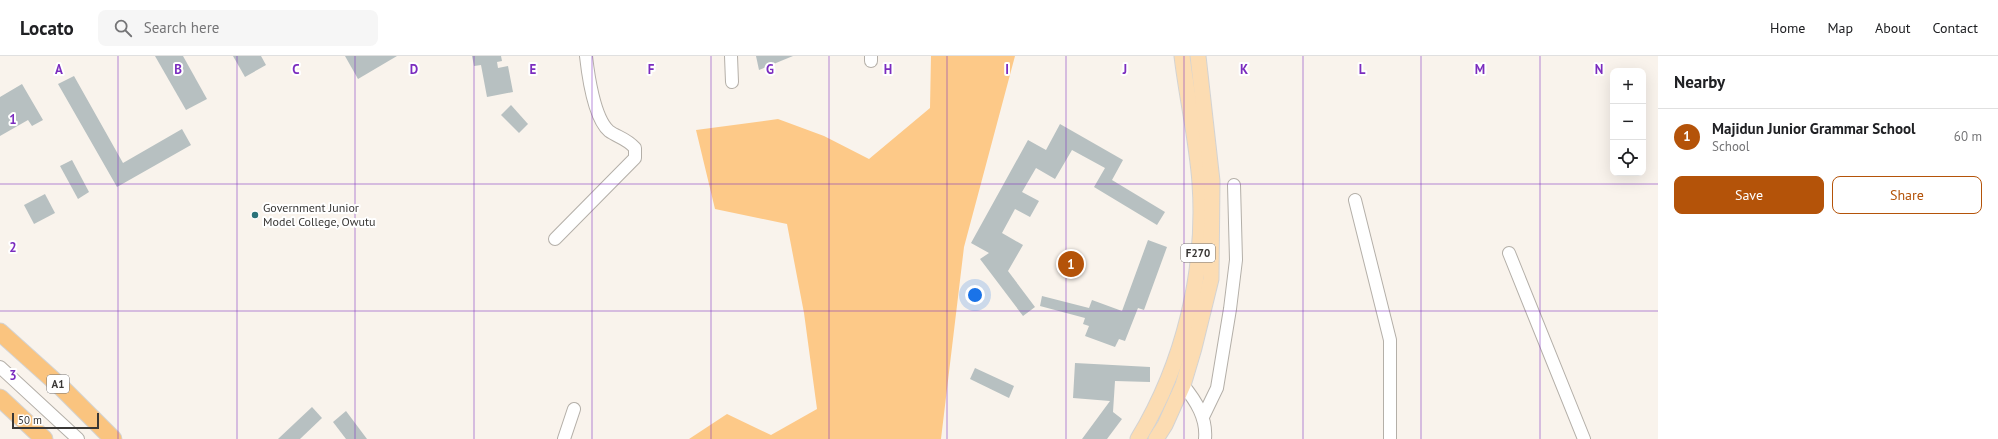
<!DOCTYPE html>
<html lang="en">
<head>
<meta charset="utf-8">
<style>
  body { margin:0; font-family:"PT Sans",sans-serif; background:#f6f6f6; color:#202124 }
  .controls { position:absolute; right:12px; top:12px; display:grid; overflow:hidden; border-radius:8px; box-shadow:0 4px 16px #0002 }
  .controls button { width:36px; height:36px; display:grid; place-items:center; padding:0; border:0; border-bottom:1px solid #e0e0e0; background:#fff; color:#202124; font:20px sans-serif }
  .scale { position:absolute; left:12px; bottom:10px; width:87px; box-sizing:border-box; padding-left:4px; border:2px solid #393735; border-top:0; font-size:11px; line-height:14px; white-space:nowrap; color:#393735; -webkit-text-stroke:3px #fff; paint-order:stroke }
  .you { position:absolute; left:975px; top:239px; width:14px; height:14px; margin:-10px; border:3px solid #fff; border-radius:50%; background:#1a73e8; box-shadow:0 0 0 6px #1a73e833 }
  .badge { display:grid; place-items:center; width:26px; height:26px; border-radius:50%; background:#b45309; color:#fff; font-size:13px; font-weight:700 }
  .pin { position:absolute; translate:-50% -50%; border:2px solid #fff; box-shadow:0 1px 4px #0006 }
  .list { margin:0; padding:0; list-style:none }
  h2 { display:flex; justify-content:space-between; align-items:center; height:52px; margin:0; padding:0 16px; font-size:17px }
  h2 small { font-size:13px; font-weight:400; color:#757577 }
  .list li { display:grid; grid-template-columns:26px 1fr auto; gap:12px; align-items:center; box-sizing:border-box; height:56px; padding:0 16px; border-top:1px solid #e0e0e0 }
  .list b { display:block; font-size:15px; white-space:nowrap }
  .list p { margin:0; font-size:13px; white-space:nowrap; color:#757577 }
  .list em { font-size:13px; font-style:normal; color:#757577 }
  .actions { display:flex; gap:8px; padding:12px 16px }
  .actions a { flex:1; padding:9px 0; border:1px solid #b45309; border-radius:8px; text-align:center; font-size:14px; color:#b45309 }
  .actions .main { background:#b45309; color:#fff }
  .icon { flex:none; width:22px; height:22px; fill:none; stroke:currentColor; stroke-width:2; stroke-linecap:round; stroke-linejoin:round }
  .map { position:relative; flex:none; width:1658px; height:383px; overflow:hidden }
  header { display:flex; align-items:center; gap:24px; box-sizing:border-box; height:56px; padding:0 20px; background:#fff; border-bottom:1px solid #e0e0e0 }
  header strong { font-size:19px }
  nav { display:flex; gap:22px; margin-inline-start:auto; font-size:14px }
  .search { width:280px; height:36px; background:#f6f6f6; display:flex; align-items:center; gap:10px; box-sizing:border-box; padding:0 14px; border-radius:8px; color:#757577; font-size:15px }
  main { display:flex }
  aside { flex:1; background:#fff }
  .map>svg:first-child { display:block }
</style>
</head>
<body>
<header>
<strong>Locato</strong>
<div class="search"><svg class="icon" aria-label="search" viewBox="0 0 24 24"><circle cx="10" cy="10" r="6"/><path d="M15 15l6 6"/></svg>Search here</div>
<nav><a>Home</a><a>Map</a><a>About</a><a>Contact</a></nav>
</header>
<main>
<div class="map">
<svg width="1658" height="383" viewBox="0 0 1658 383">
  <rect width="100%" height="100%" fill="#f9f3ec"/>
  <!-- green -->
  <polygon fill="#fdc988" points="931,0 1015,0 964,191 941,383 689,383 727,358 771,379 817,353 804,257 787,168 715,153 696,74 778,63 824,80 869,103 930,52"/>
  <!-- building -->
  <g fill="#b7c0c1">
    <polygon points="155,0 183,0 207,43 186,54"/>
    <polygon points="233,0 261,0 266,9 245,21"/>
    <polygon points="345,0 397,0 358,23"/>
    <polygon points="472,0 501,0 502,5 497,6 498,12 508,10 513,36 487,41 481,9 474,10"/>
    <polygon points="756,0 793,0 759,14"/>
    <polygon points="74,20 123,107 182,73 191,89 117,131 58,28"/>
    <polygon points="22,28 43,64 32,70 28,64 0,80 0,41"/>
    <polygon points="511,49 528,68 519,77 501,59"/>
    <polygon points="1060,68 1123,104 1112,124 1165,156 1157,169 1094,131 1105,112 1072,94 1055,123 1036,112 1022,136 1039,145 1030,161 1015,153 1002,177 1023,189 1008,215 1035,251 1023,260 980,203 989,197 971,187 1028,84 1046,94"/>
    <polygon points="72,104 89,136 78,143 60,110"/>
    <polygon points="45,138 55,157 34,168 24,149"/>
    <polygon points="1148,184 1167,191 1144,254 1138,252 1125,285 1119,283 1115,291 1085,280 1089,270 1083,268 1085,262 1040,250 1042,240 1089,252 1092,244 1122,255"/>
    <polygon points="1075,307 1150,311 1150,326 1115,325 1113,356 1122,363 1107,383 1082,383 1110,345 1073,342"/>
    <polygon points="975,312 1014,330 1009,342 970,323"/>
    <polygon points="312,351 322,362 300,383 278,383"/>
    <polygon points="346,355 367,383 346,383 333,366"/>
  </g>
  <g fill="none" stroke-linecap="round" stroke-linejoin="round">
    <!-- minor casing -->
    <g stroke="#b4afa8" stroke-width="14">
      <g id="minor">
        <polyline points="731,0 732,26"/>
        <polyline points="871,0 871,5"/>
        <polyline points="1355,144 1390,284 1390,383"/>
        <path d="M555,183L635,102V92C626,82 617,81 609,75C594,62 588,18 586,0"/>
        <polyline points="1509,197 1584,383"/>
        <polyline points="0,311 78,383"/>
        <path d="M1183,329C1196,345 1207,362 1205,383"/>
        <polyline points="1203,361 1217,332 1230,253 1236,204 1234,129"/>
        <polyline points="564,383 574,353"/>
      </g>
    </g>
    <!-- major casing -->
    <g stroke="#d3d3d3" stroke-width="17">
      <g id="major">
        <path d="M1138,383C1184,307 1206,215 1200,127C1197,84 1187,42 1182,0"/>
        <polyline points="1156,383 1165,369 1183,329 1194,292 1211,223 1212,125 1198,0"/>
      </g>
    </g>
    <!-- highway casing -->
    <g stroke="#d3d3d3" stroke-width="19">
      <g id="highway">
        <polyline points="0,276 61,331 113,383"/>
        <polyline points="0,342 44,383"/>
      </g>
    </g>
    <!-- minor -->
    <use href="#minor" stroke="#fff" stroke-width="12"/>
    <!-- major -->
    <use href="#major" stroke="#fcdcb2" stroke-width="15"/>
    <!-- highway -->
    <use href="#highway" stroke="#fac47f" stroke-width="17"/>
  </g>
  <!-- grid -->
  <path fill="none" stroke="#7b2cbf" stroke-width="1" stroke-opacity="0.55" d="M118,0V383M237,0V383M355,0V383M474,0V383M592,0V383M711,0V383M829,0V383M947,0V383M1066,0V383M1184,0V383M1303,0V383M1421,0V383M1540,0V383M0,128H1658M0,255H1658"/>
  <!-- markers -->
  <circle fill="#2a737b" stroke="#fff" stroke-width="1.5" cx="255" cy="159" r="4"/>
  <g text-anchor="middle" stroke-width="4" stroke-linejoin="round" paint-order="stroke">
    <!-- shield labels -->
    <g fill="#fff" stroke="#747372" stroke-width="1">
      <rect x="1181" y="188" width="34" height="18" rx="3"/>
      <rect x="47" y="319" width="22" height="18" rx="3"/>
    </g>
    <g font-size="11" font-weight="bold" fill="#393735">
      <text x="1198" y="201">F270</text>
      <text x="58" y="332">A1</text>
    </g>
    <!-- poi labels -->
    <g font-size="12" fill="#393735" stroke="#fff" text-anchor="start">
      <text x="263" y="156">Government Junior<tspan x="263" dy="14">Model College, Owutu</tspan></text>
    </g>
  </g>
  <g font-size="13" text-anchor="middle" font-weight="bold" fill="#7b2cbf" stroke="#fff" stroke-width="4" stroke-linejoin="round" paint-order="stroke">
    <text x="59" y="18">A</text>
    <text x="178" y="18">B</text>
    <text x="296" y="18">C</text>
    <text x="414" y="18">D</text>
    <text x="533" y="18">E</text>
    <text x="651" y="18">F</text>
    <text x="770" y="18">G</text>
    <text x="888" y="18">H</text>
    <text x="1007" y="18">I</text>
    <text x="1125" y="18">J</text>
    <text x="1244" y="18">K</text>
    <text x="1362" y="18">L</text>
    <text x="1480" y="18">M</text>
    <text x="1599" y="18">N</text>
    <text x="13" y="68">1</text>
    <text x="13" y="196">2</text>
    <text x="13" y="324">3</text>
  </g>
</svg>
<div class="controls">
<button>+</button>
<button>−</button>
<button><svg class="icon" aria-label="locate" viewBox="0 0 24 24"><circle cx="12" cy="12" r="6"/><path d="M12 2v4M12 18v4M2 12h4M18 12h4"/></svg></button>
</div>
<div class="scale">50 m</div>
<div class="you"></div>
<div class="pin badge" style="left:1071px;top:208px">1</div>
</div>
<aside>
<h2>Nearby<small></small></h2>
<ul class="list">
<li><span class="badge">1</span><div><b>Majidun Junior Grammar School</b><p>School</p></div><em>60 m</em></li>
</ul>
<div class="actions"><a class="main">Save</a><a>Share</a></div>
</aside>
</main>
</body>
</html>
